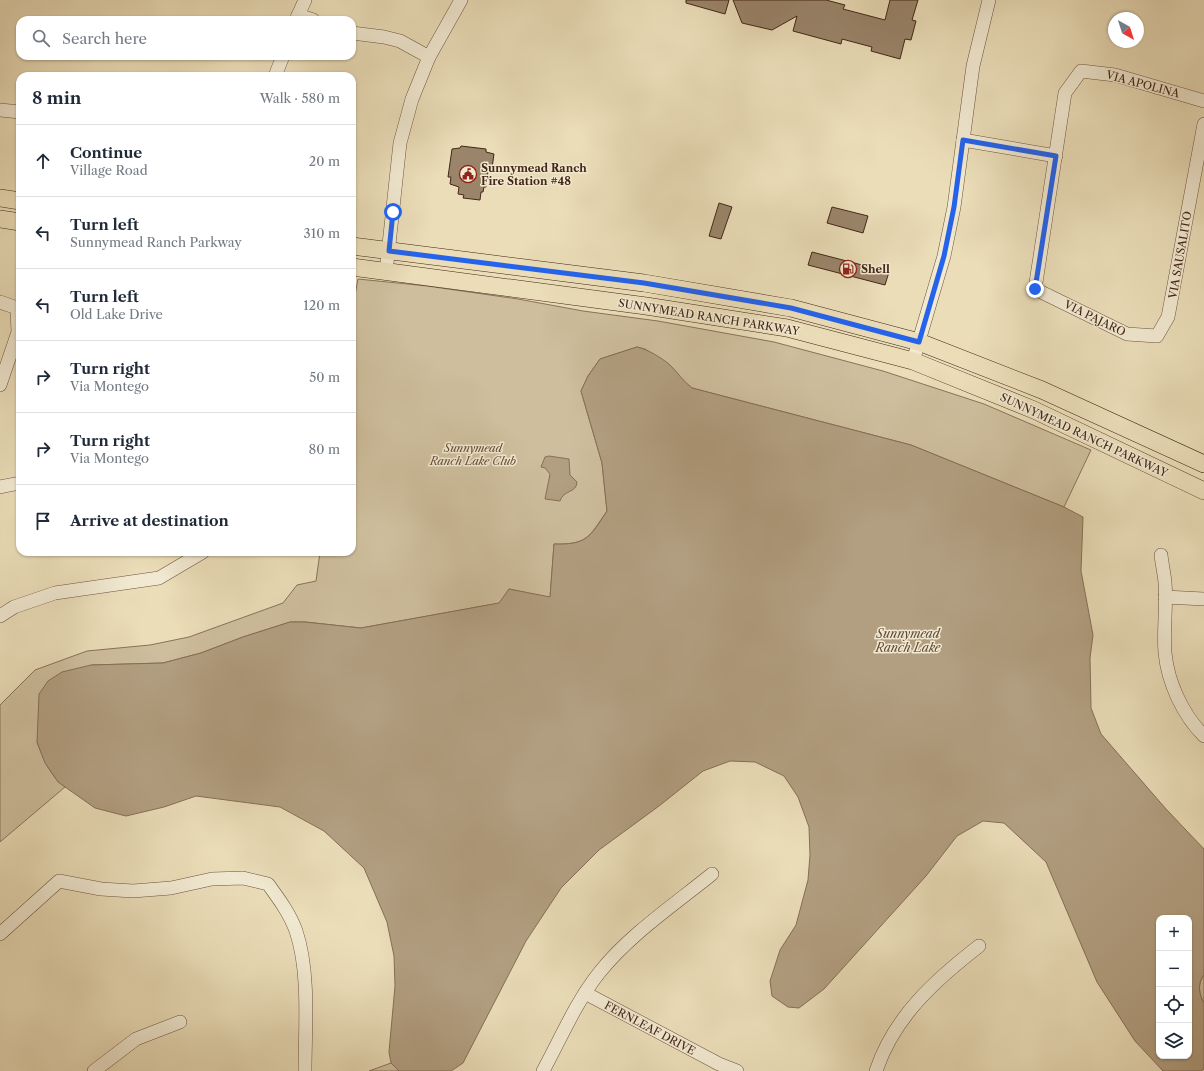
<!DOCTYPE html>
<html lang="en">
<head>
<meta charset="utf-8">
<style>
  body { margin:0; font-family:"Libre Caslon Text",serif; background:#f6f6f7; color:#1f2937 }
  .controls { position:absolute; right:12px; bottom:12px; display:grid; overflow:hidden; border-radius:8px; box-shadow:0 1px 3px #0004 }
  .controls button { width:36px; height:36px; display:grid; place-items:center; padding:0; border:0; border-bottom:1px solid #e0e1e3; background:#fff; color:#1f2937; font:20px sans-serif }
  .compass { position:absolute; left:1108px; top:12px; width:36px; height:36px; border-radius:50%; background:#fff; box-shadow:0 1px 3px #0004; rotate:141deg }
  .stop { position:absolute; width:12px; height:12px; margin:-9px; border:3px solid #2563eb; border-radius:50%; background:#fff }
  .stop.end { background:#2563eb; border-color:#fff; box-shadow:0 1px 4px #0008 }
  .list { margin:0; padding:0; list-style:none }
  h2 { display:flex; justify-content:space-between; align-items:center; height:52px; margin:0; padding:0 16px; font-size:17px }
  h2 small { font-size:13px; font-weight:400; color:#747a83 }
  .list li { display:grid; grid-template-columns:26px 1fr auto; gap:12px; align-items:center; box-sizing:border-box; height:72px; padding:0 16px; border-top:1px solid #e0e1e3 }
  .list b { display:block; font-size:15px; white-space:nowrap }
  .list p { margin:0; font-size:13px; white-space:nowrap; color:#747a83 }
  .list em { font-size:13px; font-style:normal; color:#747a83 }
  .icon { flex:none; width:22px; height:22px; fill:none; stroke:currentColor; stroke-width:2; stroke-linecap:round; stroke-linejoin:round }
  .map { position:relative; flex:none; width:1204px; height:1071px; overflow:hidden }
  .search { position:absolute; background:#fff; box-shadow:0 1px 3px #0004; left:16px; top:16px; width:340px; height:44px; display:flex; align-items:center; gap:10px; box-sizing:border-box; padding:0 14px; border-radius:12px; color:#747a83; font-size:15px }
  .panel { position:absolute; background:#fff; box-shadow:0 1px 3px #0004; left:16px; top:72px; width:340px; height:484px; border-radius:12px }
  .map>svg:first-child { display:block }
</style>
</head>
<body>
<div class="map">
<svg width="1204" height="1071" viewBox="0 0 1204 1071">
  <rect width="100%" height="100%" fill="#eaddb8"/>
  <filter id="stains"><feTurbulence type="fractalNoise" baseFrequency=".005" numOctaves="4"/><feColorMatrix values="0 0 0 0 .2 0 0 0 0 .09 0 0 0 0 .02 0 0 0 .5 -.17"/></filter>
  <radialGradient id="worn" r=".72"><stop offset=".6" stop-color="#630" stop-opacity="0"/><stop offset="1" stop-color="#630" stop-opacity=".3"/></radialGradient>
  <!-- green -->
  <g fill="#cebe9d" stroke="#89725a">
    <path d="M358,279L427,286L518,299L583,311L658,321L774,342L883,371L984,404L1091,450L1064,507L911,445L692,388L682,380L670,365L645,349L637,347L600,359L588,376L581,391L602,463L607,511C589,537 587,545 554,544L550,598L509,589L500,603L361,628L305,622H290L243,637L201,653L163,663L91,665L37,742C43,758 50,776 65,787L0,842V705L35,670L87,651L150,645L189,637L283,603L297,585L316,581L320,552H352V311Z"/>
    <path d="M1204,975V1003C1199,995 1197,983 1204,975Z"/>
    <polygon points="391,1063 399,1071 369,1071"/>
  </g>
  <!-- water -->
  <g fill="#b29f81" stroke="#866f57" fill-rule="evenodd">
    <path d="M637,347C647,349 662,358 670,365C678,373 683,381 692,388L911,445L1064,507L1083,517L1081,571L1093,635L1090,658L1091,708L1101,734L1166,809L1204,849V975C1197,983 1199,995 1204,1003V1069L1201,1071H1163L1135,1041L1097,982L1046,862L1004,823L983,821L957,836L926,876L824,989L799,1008L788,1007L772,996L770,981L780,950L796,925L808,880L810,855L809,827L798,797L784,776L755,762L730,761L703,771L659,806L599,850L561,888L526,941L463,1063L451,1071H399L391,1063L389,1052L395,986L394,956L387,922L364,868L324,831L280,807L196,796L164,807L126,816L95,808L58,782L45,763L37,742L39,694L48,681L62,672L91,665L163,663L201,653L243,637L290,622H305L361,628L499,603L509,589L550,597L554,544C587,545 590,537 607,511L602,463L581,391L588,376L600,359ZM1159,918H1189V1056H1159Z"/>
    <path d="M549,456L569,459L570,475L577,482C577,493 563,490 560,501L545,499L550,474L545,468L541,467L545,457Z"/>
  </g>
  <!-- building -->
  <g fill="#9a856b" stroke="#442617">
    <polygon points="686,0 729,0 725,14 686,3"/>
    <polygon points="733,0 826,0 845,5 843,9 885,20 890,0 918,0 912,20 916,21 911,40 905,39 900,59 871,51 872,47 842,39 841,44 793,31 797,16 772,30 742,23"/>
    <polygon points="461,146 486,149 486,152 494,154 492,168 490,167 489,171 488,171 486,187 484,187 483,192 481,192 480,200 463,198 464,195 458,194 459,187 450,184 451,177 448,177 452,149 460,148"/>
    <polygon points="719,203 732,207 721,239 709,236"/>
    <polygon points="832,207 868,216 863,233 827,223"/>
    <polygon points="812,252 889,272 885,285 808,265"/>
  </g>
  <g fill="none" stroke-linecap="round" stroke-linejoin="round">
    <!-- minor casing -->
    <g stroke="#6e543f" stroke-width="14">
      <g id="minor">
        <polyline points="298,15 313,20"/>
        <polyline points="296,20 305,0"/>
        <polyline points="352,33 384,37 400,41 429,57"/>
        <polyline points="275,76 283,56"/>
        <polyline points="1204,101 1115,75 1081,71 1065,93 1035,289 1127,334 1157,336 1168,317 1204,124"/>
        <polyline points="0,110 20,112"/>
        <polyline points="963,140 1056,156"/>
        <polyline points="386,272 400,143 412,99 429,57 461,0"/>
        <polyline points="0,302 17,308 18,332 0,385"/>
        <polyline points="913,361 944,256 954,207 973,66 989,0"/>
        <polyline points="0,487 20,483"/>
        <path d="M1161,555C1162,564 1164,573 1165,582C1167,606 1163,630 1165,653C1168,683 1183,715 1204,736"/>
        <polyline points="1165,597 1204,599"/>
        <polyline points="0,616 14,607 55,593 159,578 203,552"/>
        <path d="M0,934L59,881L101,889L133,891L171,888L212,879L243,878L268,884C279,899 290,914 296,931C310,972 305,1028 305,1071"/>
        <polyline points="585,993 719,1064 737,1071"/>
        <polyline points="94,1071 136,1039 180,1022"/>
        <path d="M543,1071C561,1038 576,1002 599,973C629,935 675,904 712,874"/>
        <path d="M876,1071C894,1017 934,981 979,946"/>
      </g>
    </g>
    <!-- major casing -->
    <g stroke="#442617" stroke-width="18">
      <g id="major">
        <polyline points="0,198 20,201"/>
        <polyline points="0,219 20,222"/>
        <polyline points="352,246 644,283 791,308 919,342 1042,390 1204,464"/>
        <polyline points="352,267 646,306 787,328 913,361 1034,410 1204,491"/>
      </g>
    </g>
    <!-- minor -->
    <use href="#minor" stroke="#f1e9d1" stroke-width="13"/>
    <!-- major -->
    <use href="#major" stroke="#eaddb8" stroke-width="17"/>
  </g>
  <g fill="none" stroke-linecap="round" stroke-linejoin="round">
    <!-- route -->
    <polyline stroke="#2563eb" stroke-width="5" points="393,212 389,251 644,283 791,308 919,342 944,256 954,207 963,140 1056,156 1035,289"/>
  </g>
  <!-- icons -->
  <defs>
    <g id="civic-ring" transform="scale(0.9)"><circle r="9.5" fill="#f1e9d1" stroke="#8f2418" stroke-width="1.5"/><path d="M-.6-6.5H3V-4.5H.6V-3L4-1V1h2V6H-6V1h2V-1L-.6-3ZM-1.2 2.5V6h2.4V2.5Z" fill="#8f2418"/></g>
    <g id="fuel-ring" transform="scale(0.9)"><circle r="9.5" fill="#f1e9d1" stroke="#8f2418" stroke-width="1.5"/><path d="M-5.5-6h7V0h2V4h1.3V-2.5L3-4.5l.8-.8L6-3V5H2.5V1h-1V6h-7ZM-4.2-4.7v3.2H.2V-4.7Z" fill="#8f2418"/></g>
  </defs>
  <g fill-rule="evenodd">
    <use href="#civic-ring" x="468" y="174"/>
    <use href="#fuel-ring" x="848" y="269"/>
  </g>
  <g text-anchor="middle" stroke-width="3" stroke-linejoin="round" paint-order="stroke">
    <!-- street labels -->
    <g font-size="11" fill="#442617" stroke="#f1e9d1">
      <text transform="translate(1143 84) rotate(15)" y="4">VIA APOLINA</text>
      <text transform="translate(1180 255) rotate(-80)" y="4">VIA SAUSALITO</text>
      <text transform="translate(709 317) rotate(9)" y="4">SUNNYMEAD RANCH PARKWAY</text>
      <text transform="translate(1095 318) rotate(26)" y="4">VIA PAJARO</text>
      <text transform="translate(1084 435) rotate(25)" y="4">SUNNYMEAD RANCH PARKWAY</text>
      <text transform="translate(650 1028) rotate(28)" y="4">FERNLEAF DRIVE</text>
    </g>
    <!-- poi labels -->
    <g font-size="11" font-weight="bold" fill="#442617" stroke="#f1e9d1" text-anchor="start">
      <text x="481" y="172">Sunnymead Ranch<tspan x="481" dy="13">Fire Station #48</tspan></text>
      <text x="861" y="273">Shell</text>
    </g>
    <!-- park labels -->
    <g font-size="11" font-style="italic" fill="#664c38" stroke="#f1e9d1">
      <text x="473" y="452">Sunnymead<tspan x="473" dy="13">Ranch Lake Club</tspan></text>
    </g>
    <!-- water labels -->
    <g font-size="12" font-style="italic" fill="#654a37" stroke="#f1e9d1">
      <text x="908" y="638">Sunnymead<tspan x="908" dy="14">Ranch Lake</tspan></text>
    </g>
  </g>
  <rect width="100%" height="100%" filter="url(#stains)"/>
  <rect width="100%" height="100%" fill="url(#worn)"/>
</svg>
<div class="controls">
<button>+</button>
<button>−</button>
<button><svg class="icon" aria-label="locate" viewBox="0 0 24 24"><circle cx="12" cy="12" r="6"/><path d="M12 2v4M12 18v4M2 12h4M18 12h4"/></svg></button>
<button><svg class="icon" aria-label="layers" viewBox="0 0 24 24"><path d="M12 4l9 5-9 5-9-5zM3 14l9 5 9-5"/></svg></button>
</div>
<svg class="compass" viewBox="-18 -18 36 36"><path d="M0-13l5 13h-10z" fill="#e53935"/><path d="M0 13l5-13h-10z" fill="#747a83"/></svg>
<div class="stop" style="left:393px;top:212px"></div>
<div class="stop end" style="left:1035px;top:289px"></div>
<div class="search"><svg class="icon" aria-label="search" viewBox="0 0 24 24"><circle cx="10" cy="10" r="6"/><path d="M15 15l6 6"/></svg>Search here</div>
<section class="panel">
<h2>8 min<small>Walk · 580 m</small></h2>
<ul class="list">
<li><svg class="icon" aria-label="ahead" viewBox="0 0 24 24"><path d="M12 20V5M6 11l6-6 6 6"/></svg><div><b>Continue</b><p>Village Road</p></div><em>20 m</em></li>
<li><svg class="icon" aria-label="left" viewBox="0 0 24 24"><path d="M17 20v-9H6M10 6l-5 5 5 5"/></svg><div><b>Turn left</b><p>Sunnymead Ranch Parkway</p></div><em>310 m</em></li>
<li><svg class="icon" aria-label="left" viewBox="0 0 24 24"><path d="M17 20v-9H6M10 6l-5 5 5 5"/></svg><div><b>Turn left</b><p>Old Lake Drive</p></div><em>120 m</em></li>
<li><svg class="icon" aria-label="right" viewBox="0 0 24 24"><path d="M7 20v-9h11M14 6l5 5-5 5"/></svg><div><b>Turn right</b><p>Via Montego</p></div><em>50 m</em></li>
<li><svg class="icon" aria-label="right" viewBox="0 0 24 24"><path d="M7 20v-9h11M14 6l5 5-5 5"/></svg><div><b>Turn right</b><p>Via Montego</p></div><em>80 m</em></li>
<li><svg class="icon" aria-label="arrive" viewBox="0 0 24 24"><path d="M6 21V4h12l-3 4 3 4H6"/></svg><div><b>Arrive at destination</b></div></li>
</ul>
</section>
</div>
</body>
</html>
